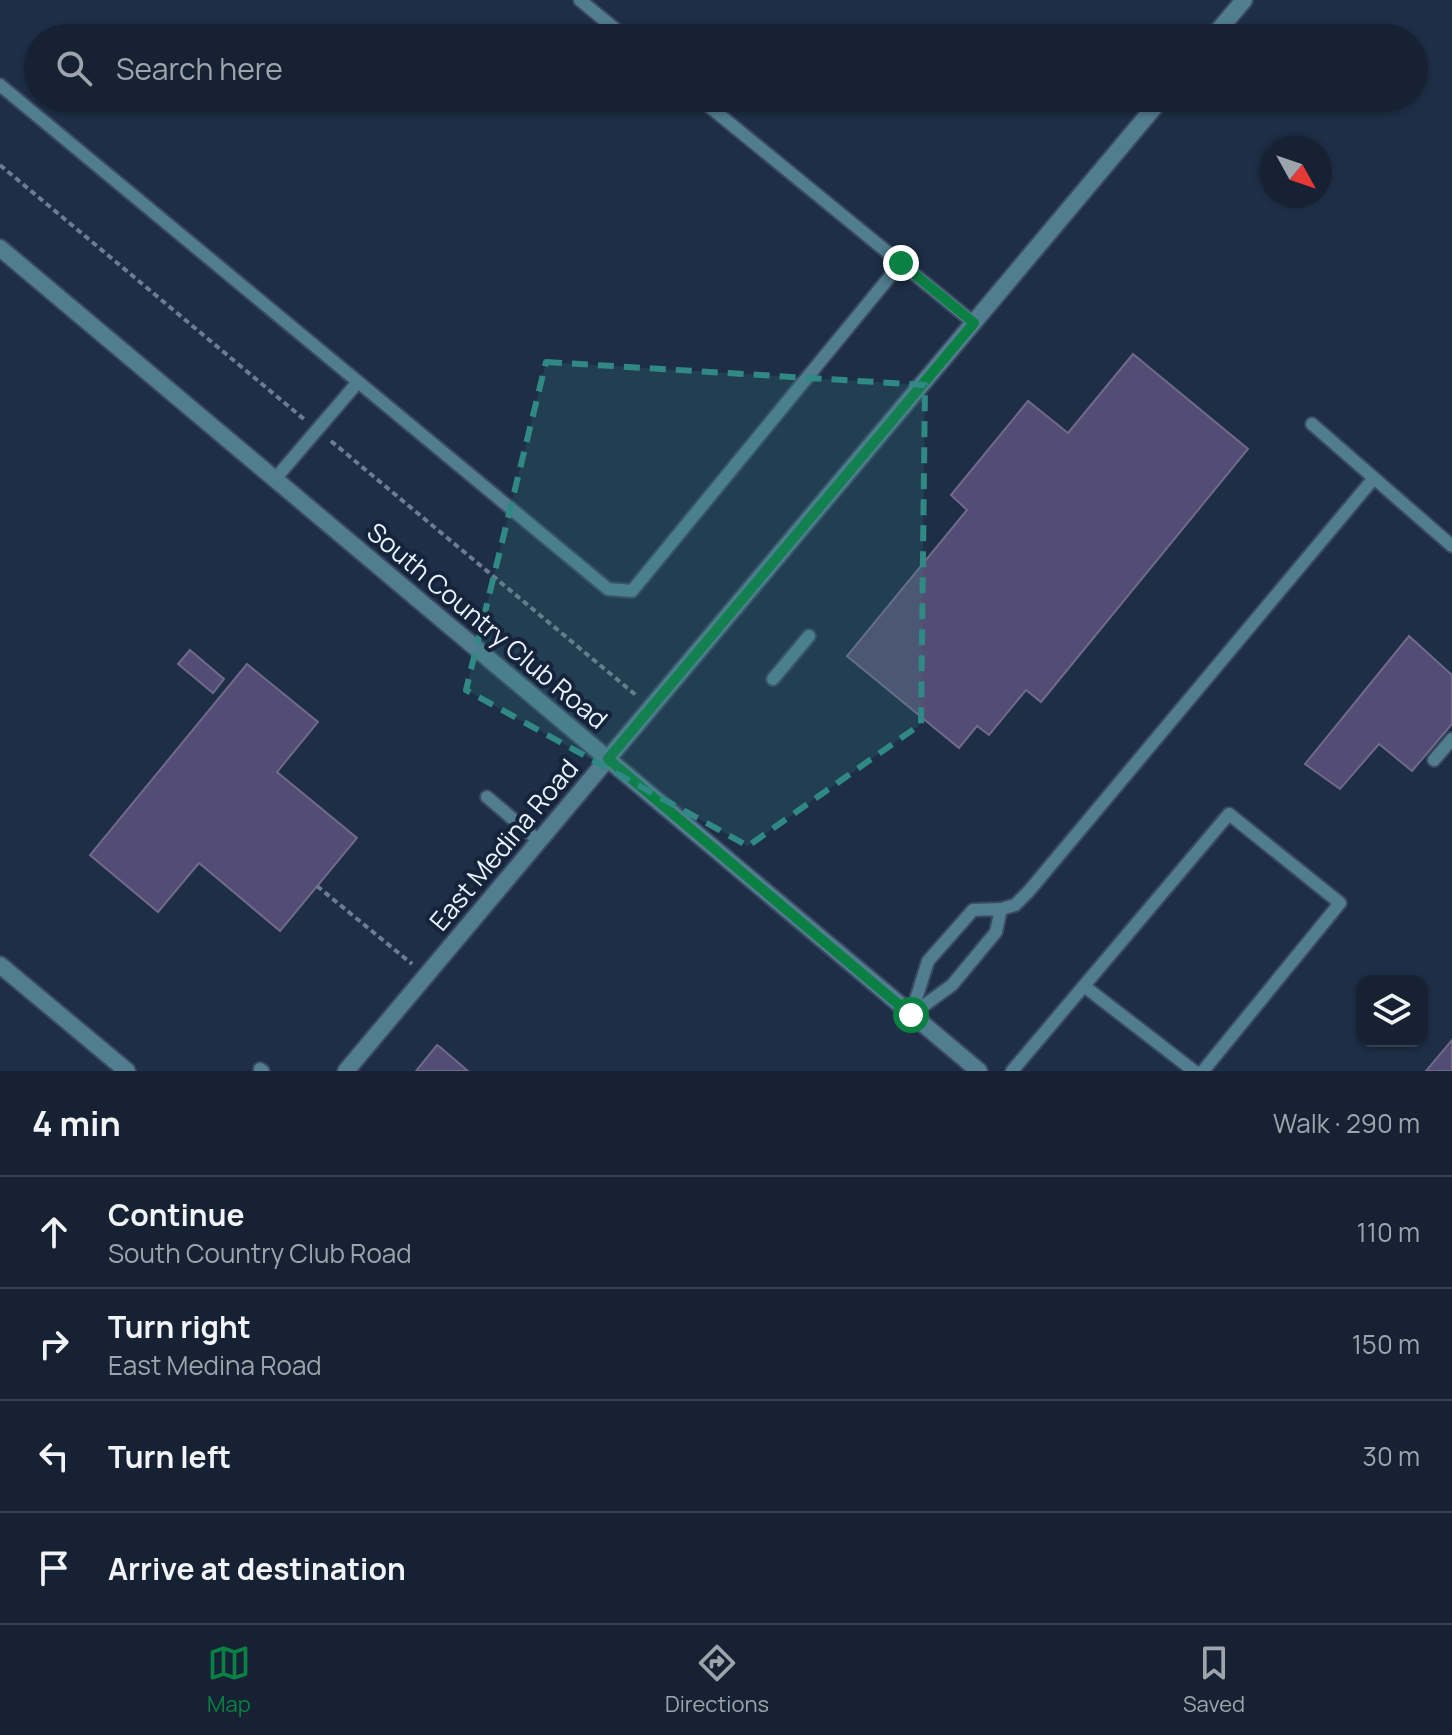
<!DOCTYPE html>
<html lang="en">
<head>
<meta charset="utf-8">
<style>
  body { margin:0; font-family:Manrope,sans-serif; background:#1f2a3c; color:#f1f3f6 }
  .controls { position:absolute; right:24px; bottom:24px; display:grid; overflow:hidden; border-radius:16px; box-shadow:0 2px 6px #0004 }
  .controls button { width:72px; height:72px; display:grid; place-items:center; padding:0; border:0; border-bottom:2px solid #353f4f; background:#162234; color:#f1f3f6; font:40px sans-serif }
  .compass { position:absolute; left:1260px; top:136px; width:72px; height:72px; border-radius:50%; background:#162234; box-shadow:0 2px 6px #0004; rotate:130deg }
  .stop { position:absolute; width:24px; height:24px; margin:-18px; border:6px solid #0b8043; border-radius:50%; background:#fff }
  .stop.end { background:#0b8043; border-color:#fff; box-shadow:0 2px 8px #0008 }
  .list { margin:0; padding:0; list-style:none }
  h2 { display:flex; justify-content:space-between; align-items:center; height:104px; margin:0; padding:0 32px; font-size:34px }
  h2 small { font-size:26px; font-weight:400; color:#9ea4ac }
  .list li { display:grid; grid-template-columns:52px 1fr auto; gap:24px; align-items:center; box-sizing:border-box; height:112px; padding:0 32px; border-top:2px solid #353f4f }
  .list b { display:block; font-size:30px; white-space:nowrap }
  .list p { margin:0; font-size:26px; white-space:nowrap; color:#9ea4ac }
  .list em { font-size:26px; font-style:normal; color:#9ea4ac }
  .icon { flex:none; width:44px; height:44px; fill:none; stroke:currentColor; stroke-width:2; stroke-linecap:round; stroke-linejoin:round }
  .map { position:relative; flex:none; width:1452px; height:1071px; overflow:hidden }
  .search { position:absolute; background:#162234; box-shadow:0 2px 6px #0004; left:24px; right:24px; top:24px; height:88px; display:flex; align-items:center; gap:20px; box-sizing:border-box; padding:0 28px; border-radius:44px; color:#9ea4ac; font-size:30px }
  .sheet { height:552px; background:#162234 }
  nav { display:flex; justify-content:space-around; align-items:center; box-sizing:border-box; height:112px; border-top:2px solid #353f4f; background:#162234; font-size:22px; color:#9ea4ac }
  nav a { display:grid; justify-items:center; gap:4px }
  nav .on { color:#0b8043 }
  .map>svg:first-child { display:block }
</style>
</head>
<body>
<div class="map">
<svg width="1452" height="1071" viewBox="0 0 1452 1071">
  <rect width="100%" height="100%" fill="#1e2e46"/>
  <!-- building -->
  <g fill="#534c74" stroke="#6f6a8a" stroke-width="2">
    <polygon points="1133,354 1248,449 1041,702 1026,690 989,735 977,726 959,748 847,656 967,510 951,495 1028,401 1068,433"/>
    <polygon points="1409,636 1452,675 1452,724 1412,771 1379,744 1340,789 1305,764"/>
    <polygon points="190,650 224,679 213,693 178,664"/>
    <polygon points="247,664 318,722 277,772 357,838 280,931 199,863 158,912 90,855"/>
    <polygon points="1452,1040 1452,1071 1426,1071"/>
    <polygon points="437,1045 440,1047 468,1071 416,1071"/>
  </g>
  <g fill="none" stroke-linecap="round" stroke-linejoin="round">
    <!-- service casing -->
    <g stroke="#3a4960" stroke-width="16">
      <g id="service">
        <polyline points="580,0 626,38"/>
        <polyline points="0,85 608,589 632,591 901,263"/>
        <polyline points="699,98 974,323"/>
        <polyline points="1312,424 1452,546"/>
        <polyline points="275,479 358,382"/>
        <polyline points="773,679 809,636"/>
        <polyline points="1434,760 1452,739"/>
        <polyline points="487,797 539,841"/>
        <polyline points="1001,909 1015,905 1029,891 1374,478"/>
        <polygon points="1001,909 996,932 952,985 911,1015 928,961 973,910"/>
        <polyline points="1084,986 1194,1071"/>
        <polyline points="260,1069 263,1071"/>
        <polyline points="1012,1071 1229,814 1340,903 1203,1071"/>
      </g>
    </g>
    <!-- minor casing -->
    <g stroke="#3a4960" stroke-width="20">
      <g id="minor">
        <polyline points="1212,38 1244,0"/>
        <polyline points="0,965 127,1071"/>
        <polyline points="346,1071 1162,98"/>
      </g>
    </g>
    <!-- tertiary casing -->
    <g stroke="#3a4960" stroke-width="20">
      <polyline id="tertiary" points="0,248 979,1071"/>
    </g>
    <!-- path -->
    <g stroke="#6f7c90" stroke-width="4" stroke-dasharray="6 4" stroke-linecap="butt">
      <polyline points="0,165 305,420"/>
      <polyline points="331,441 637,696"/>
      <polyline points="317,886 412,964"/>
    </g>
    <!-- service -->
    <use href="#service" stroke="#517d90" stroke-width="12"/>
    <!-- minor -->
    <use href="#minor" stroke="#517d90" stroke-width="16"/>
    <!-- tertiary -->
    <use href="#tertiary" stroke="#517d90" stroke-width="16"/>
  </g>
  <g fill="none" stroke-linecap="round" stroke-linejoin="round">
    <!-- route -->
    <polyline stroke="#0b8043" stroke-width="10" points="901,263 974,323 608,759 911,1015"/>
  </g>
  <!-- marked area -->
  <path fill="#308984" fill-opacity="0.2" stroke="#308984" stroke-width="6" stroke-dasharray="16 10" stroke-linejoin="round" d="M546,362L925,385L921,724L748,846L466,690Z"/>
  <g text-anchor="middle" stroke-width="8" stroke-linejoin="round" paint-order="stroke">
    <!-- street labels -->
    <g font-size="26" fill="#e9f2ff" stroke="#15243b">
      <text transform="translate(487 626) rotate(40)" y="9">South Country Club Road</text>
      <text transform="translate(504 845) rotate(-50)" y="9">East Medina Road</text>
    </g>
  </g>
</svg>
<div class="controls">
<button><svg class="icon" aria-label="layers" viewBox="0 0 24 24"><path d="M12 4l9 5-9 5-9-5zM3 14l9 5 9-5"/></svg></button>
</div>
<svg class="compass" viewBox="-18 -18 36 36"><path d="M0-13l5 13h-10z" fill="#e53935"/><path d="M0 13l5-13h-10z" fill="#9ea4ac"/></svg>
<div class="stop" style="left:911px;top:1015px"></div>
<div class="stop end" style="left:901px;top:263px"></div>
<div class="search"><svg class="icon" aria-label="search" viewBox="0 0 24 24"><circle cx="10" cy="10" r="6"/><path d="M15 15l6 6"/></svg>Search here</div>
</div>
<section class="sheet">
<h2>4 min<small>Walk · 290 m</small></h2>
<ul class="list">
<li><svg class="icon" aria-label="ahead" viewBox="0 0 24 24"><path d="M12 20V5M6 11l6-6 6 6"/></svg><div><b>Continue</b><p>South Country Club Road</p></div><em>110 m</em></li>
<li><svg class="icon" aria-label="right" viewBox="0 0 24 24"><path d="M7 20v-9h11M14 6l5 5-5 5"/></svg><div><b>Turn right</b><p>East Medina Road</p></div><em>150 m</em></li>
<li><svg class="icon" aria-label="left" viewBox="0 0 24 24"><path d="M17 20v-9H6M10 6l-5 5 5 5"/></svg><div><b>Turn left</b></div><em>30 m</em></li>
<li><svg class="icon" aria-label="arrive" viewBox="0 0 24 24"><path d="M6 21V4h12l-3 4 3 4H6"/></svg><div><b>Arrive at destination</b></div></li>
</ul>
</section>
<nav>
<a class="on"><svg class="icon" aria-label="map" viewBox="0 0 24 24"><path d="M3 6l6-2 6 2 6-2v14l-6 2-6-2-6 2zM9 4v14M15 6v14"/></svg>Map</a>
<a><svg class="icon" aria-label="directions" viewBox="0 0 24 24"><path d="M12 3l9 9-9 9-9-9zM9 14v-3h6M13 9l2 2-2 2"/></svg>Directions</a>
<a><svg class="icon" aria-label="saved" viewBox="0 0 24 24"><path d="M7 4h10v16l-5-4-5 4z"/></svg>Saved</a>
</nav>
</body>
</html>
